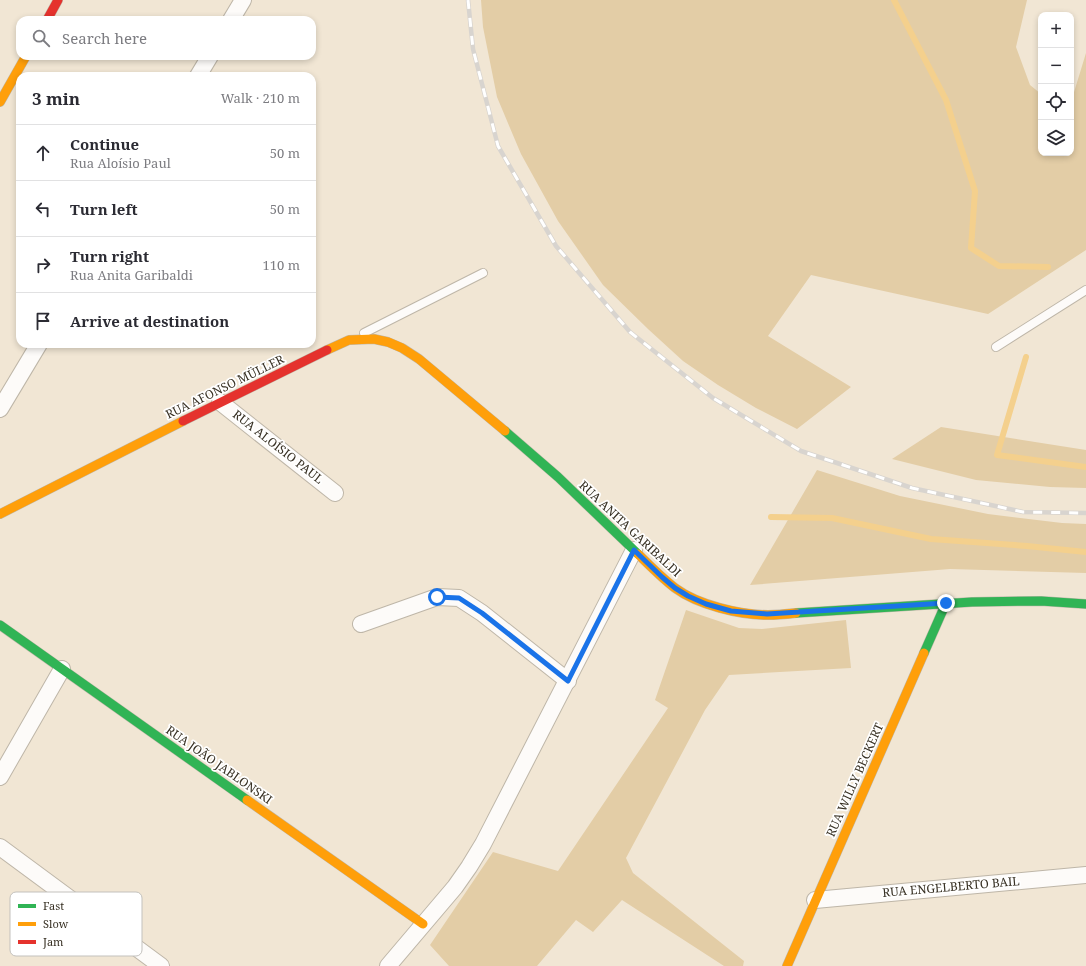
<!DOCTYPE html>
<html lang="en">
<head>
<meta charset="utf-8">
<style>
  body { margin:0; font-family:"Noto Serif",serif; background:#f2f2f3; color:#2b2b33 }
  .controls { position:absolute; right:12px; top:12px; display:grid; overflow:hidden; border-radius:8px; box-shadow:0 2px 6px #0003 }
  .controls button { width:36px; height:36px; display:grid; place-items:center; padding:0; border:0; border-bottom:1px solid #e1e1e2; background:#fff; color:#2b2b33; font:20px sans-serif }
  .stop { position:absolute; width:12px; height:12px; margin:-9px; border:3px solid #1a73e8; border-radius:50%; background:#fff }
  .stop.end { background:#1a73e8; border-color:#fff; box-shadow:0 1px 4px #0008 }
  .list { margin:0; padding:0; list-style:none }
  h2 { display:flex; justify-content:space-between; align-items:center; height:52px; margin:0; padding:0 16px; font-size:17px }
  h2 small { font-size:13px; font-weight:400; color:#7c7c81 }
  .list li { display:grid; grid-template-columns:26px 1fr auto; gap:12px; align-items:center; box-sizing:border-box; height:56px; padding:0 16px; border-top:1px solid #e1e1e2 }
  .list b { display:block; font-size:15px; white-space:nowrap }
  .list p { margin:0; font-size:13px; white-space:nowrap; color:#7c7c81 }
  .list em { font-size:13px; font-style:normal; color:#7c7c81 }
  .icon { flex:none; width:22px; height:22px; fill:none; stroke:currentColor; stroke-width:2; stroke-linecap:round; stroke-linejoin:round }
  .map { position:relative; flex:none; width:1086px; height:966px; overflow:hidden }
  .search { position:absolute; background:#fff; box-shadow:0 2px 6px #0003; left:16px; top:16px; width:300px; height:44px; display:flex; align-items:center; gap:10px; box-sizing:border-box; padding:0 14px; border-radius:12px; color:#7c7c81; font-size:15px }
  .panel { position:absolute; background:#fff; box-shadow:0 2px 6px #0003; left:16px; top:72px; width:300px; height:276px; border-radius:12px }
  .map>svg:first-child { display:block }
</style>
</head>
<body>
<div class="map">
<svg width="1086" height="966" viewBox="0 0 1086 966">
  <rect width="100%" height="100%" fill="#f1e6d4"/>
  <!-- green -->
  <g fill="#e3cda6">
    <polygon points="481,0 1027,0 1016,47 1030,85 1041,94 1041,153 1071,153 1071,102 1086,53 1086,250 988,314 811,275 768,336 851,387 797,429 756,408 718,385 683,361 648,329 603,285 558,221 521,154 497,97 483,27"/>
    <polygon points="941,427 1086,450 1086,488 1050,487 976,480 892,459"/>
    <polygon points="817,470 900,496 988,514 1062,523 1086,524 1086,573 950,569 750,585"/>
    <polygon points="686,610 739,628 762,629 846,620 851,668 729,675 705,710 626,858 633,873 744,961 743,966 724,966 622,900 593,932 576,920 537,966 449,966 430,945 493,852 558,871 668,708 655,700"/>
  </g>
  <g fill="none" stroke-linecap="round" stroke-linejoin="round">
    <!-- stream -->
    <g stroke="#f4d08d" stroke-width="6">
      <polyline points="894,0 946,100 975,191 971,248 999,266 1048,267"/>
      <polyline points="1026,357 997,455 1086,467"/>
      <polyline points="771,517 832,518 931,539 1027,546 1086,552"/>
    </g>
    <!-- lane casing -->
    <g stroke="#beb6a8" stroke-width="10">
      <g id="lane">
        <polyline points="364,333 483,273"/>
        <polyline points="996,347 1086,290"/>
      </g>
    </g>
    <!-- street casing -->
    <g stroke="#beb6a8" stroke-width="18">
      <g id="street">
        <polyline points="231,20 243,0"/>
        <polyline points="198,76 210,56"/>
        <polyline points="220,402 335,493"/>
        <polyline points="0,409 39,344"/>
        <polyline points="361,624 437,597 459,598 482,613 568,681"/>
        <polyline points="0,777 62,669"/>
        <polyline points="0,847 161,966"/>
        <polyline points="815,900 1086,875"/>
        <polyline points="388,966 455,887 469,867 483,844 634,550"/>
      </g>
    </g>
    <!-- fast casing -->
    <g stroke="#beb6a8" stroke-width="10">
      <g id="fast">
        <polyline points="505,431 558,477 638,554"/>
        <polyline points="796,613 972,602 1041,601 1086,604"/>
        <polyline points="0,625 247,800"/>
        <polyline points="924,653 946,603"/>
      </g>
    </g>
    <!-- slow casing -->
    <g stroke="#beb6a8" stroke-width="10">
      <g id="slow">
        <polyline points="0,102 26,56"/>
        <polyline points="327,350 349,340 374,339 388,342 402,348 419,359 505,431"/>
        <polyline points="0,514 183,421"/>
        <path d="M638,554C650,566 662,578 675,588C698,605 740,615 768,615C778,615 787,614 796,613"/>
        <polyline points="247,800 423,924"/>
        <polyline points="787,966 924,653"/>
      </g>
    </g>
    <!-- jam casing -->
    <g stroke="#beb6a8" stroke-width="10">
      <g id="jam">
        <polyline points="47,20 58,0"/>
        <polyline points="183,421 327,350"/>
      </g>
    </g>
    <!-- lane -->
    <use href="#lane" stroke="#fdfbf9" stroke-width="8"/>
    <!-- street -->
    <use href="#street" stroke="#fdfbf9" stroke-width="16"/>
    <!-- fast -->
    <use href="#fast" stroke="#30b455" stroke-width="9"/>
    <!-- slow -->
    <use href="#slow" stroke="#ff9f0a" stroke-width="9"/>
    <!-- jam -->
    <use href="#jam" stroke="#e5322d" stroke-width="9"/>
    <!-- rail casing -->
    <g stroke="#d8d4cf" stroke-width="4.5">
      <polyline id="rail" points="468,0 473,49 498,146 556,246 630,332 713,398 801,451 912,488 1023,512 1086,513"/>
    </g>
    <!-- rail -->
    <use href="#rail" stroke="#fff" stroke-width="3" stroke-dasharray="9" stroke-linecap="butt"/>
  </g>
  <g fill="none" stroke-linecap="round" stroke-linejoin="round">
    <!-- route -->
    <polyline stroke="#1a73e8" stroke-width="5" points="437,597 459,598 482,613 568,681 634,550 662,577 675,588 688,596 706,604 731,611 767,614 946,603"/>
  </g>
  <g text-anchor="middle" stroke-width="3.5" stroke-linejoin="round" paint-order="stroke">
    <!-- street labels -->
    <g font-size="12" fill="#373023" stroke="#fff">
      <text transform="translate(225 387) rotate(-26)" y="4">RUA AFONSO MÜLLER</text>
      <text transform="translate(278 447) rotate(38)" y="4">RUA ALOÍSIO PAUL</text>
      <text transform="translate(630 529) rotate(43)" y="4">RUA ANITA GARIBALDI</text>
      <text transform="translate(219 765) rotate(35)" y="4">RUA JOÃO JABLONSKI</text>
      <text transform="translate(855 780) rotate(-66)" y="4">RUA WILLY BECKERT</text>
      <text transform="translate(951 887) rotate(-5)" y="4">RUA ENGELBERTO BAIL</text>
    </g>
  </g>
  <!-- legend -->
  <rect x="10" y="892" width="132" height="64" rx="6" fill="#fff" stroke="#c3c1bd" stroke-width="1"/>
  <rect x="18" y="904" width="18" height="4" fill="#30b455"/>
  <rect x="18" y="922" width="18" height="4" fill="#ff9f0a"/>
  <rect x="18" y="940" width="18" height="4" fill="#e5322d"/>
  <g font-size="11" fill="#373023">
    <text x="43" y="910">Fast</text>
    <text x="43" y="928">Slow</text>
    <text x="43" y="946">Jam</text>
  </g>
</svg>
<div class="controls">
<button>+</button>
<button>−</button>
<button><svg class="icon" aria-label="locate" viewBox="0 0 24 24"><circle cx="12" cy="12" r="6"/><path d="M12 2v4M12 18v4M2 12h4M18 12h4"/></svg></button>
<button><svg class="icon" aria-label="layers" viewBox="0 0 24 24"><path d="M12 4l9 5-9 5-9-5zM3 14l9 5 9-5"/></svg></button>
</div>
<div class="stop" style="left:437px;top:597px"></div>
<div class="stop end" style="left:946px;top:603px"></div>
<div class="search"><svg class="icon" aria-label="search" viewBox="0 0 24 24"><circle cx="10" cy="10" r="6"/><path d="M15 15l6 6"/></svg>Search here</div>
<section class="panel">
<h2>3 min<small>Walk · 210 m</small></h2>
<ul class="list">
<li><svg class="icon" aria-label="ahead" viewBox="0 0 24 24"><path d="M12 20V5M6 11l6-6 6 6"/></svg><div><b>Continue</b><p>Rua Aloísio Paul</p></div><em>50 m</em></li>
<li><svg class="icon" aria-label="left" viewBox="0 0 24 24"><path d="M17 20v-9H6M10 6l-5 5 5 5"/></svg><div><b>Turn left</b></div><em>50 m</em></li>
<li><svg class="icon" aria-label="right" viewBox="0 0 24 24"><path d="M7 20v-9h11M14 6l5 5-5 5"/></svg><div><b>Turn right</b><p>Rua Anita Garibaldi</p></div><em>110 m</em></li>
<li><svg class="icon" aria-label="arrive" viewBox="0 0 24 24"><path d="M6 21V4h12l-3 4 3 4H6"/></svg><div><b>Arrive at destination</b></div></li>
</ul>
</section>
</div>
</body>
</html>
